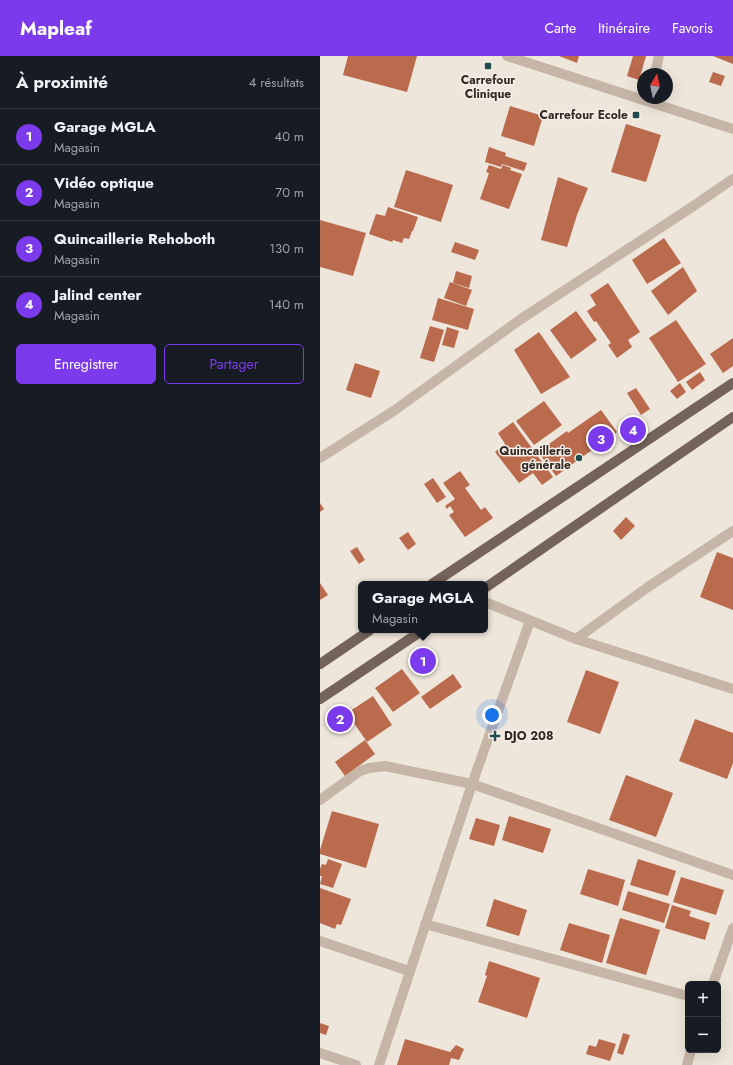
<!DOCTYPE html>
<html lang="fr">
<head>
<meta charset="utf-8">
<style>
  body { margin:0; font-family:Jost,sans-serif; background:#20242c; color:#f1f3f6 }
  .controls { position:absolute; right:12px; bottom:12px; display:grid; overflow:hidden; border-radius:6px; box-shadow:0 4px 16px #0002 }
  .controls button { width:36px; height:36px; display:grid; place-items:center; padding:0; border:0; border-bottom:1px solid #363941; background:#171b24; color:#f1f3f6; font:20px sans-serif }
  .compass { position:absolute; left:317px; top:12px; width:36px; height:36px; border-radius:50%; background:#171b24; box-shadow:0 4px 16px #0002; rotate:9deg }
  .you { position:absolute; left:172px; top:659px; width:14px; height:14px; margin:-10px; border:3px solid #fff; border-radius:50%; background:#1a73e8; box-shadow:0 0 0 6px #1a73e833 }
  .badge { display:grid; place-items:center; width:26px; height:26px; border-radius:50%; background:#7c3aed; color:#fff; font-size:13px; font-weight:700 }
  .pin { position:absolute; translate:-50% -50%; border:2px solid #fff; box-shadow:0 1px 4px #0006 }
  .popup { position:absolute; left:38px; top:525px; width:130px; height:52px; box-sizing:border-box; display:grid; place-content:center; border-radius:6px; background:#171b24; filter:drop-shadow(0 1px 3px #0005); font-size:13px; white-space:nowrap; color:#9ea1a6 }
  .popup b { font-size:15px; color:#f1f3f6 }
  .popup::after { content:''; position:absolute; left:50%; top:100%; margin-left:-8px; border:8px solid transparent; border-top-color:#171b24 }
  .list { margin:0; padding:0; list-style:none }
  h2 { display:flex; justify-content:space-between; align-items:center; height:52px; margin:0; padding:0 16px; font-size:17px }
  h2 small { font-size:13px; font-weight:400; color:#9ea1a6 }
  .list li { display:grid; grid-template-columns:26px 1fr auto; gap:12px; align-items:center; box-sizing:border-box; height:56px; padding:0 16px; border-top:1px solid #363941 }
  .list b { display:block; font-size:15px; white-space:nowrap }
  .list p { margin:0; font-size:13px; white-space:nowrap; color:#9ea1a6 }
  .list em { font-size:13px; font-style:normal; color:#9ea1a6 }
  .actions { display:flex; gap:8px; padding:12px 16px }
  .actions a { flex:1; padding:9px 0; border:1px solid #7c3aed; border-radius:6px; text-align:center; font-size:14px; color:#7c3aed }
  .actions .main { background:#7c3aed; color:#fff }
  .map { position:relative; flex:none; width:413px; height:1009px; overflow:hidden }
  header { display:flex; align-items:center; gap:24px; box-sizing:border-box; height:56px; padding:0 20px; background:#7c3aed; color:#fff }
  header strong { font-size:19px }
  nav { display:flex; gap:22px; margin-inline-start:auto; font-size:14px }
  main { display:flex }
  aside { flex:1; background:#171b24 }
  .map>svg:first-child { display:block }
</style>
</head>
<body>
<header>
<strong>Mapleaf</strong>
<nav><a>Carte</a><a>Itinéraire</a><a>Favoris</a></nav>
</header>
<main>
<aside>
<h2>À proximité<small>4 résultats</small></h2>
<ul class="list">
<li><span class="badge">1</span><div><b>Garage MGLA</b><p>Magasin</p></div><em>40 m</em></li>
<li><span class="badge">2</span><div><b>Vidéo optique</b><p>Magasin</p></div><em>70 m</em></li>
<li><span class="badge">3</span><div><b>Quincaillerie Rehoboth</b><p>Magasin</p></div><em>130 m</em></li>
<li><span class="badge">4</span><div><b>Jalind center</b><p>Magasin</p></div><em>140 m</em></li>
</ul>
<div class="actions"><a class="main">Enregistrer</a><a>Partager</a></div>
</aside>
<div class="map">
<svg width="413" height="1009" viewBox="0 0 413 1009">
  <rect width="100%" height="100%" fill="#efe6db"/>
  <!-- building -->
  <g fill="#ba6a4d">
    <polygon points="28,0 97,0 87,36 23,19"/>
    <polygon points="239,0 259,0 257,7"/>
    <polygon points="313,0 326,0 319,24 307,20"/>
    <polygon points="393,0 413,0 413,8"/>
    <polygon points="393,16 405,20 401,30 389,26"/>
    <polygon points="190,50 223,60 214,90 181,80"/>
    <polygon points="306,68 341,79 326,126 291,116"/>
    <polygon points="169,91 186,97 185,100 207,107 204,115 182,108 181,111 165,106"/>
    <polygon points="169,109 181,113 183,109 191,112 190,114 202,118 189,153 160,143 169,117 166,116"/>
    <polygon points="86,114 133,129 121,166 74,151"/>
    <polygon points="238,121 268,132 257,159 247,191 221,184"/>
    <polygon points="68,151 98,161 93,175 92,175 89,183 84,182 82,187 73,184 72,186 49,178 56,158 65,160"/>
    <polygon points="0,164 46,177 33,220 0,211"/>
    <polygon points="344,182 361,207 327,228 312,204"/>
    <polygon points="135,186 159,194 155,204 131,196"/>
    <polygon points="363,211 377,235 348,259 331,235"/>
    <polygon points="136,215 152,220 149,232 133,227"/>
    <polygon points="130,226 152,234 146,250 124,242"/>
    <polygon points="288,227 320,276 308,284 312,291 297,302 288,289 291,287 276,265 274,266 267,255 276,249 270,239"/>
    <polygon points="118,242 154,253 148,274 112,264"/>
    <polygon points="256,255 277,284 251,303 230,274"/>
    <polygon points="356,264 386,308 358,326 329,282"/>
    <polygon points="110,270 124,274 114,306 100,302"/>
    <polygon points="127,271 139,275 134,292 122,289"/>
    <polygon points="219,276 250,321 221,338 194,294"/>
    <polygon points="413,282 413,310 403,317 390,298"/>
    <polygon points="35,307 60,315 51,342 26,334"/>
    <polygon points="380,316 385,324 372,334 366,326"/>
    <polygon points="360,327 366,336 357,343 350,335"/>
    <polygon points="316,332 330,353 321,359 307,337"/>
    <polygon points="224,345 242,369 214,389 196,365"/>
    <polygon points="281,354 297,376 236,420 218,396 247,375 248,377"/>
    <polygon points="193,366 233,421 222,429 213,417 199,427 175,396 185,388 178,377"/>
    <polygon points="140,415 150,429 145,432 161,454 165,451 173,462 145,481 129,459 134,456 130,450 127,453 125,450 135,443 123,427"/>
    <polygon points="113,422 126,441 117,447 104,428"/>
    <polygon points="0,447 4,453 0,456"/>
    <polygon points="306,461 315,470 301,484 293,475"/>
    <polygon points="88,476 96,488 88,494 79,482"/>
    <polygon points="37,491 45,504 39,508 30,495"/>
    <polygon points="397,496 413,502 413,554 380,541"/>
    <polygon points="0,527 8,539 0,544"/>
    <polygon points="82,613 100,637 73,656 55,632"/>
    <polygon points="266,614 299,626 280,678 247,666"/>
    <polygon points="133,618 142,631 110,653 101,641"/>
    <polygon points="53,640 72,669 47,686 27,657"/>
    <polygon points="375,663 413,677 413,707 407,723 359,705"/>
    <polygon points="45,684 55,698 25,720 15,706"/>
    <polygon points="306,719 353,737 336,781 289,764"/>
    <polygon points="12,755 59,768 46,812 0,798 0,794"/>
    <polygon points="189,760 231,773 223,797 182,784"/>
    <polygon points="156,762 180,769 174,790 149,783"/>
    <polygon points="8,803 22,808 13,832 0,828 2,820 0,820 0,813 2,808 6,809"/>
    <polygon points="318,803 356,815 348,840 310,829"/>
    <polygon points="268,813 305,824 298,850 260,838"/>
    <polygon points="361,821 404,834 396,859 353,846"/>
    <polygon points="0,832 31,843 21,869 17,868 15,873 0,867"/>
    <polygon points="308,835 350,848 344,867 302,854"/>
    <polygon points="174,843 207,854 199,880 166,870"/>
    <polygon points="352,849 371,855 369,860 390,867 385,884 345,872"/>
    <polygon points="300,862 340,874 326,919 286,907"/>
    <polygon points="249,867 290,879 282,907 240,894"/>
    <polygon points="169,905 220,922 207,962 158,946 167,920 165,919"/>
    <polygon points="0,967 9,970 6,979 0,977"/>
    <polygon points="303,977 310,979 303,999 297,997"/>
    <polygon points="85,983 130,996 136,989 144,993 139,1004 131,1002 129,1009 77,1009"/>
    <polygon points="279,983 296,988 290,1005 266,998 269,989 276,991"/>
  </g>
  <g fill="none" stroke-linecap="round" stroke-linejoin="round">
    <!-- minor -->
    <g stroke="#c6b6a8" stroke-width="10">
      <polyline points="187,0 413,73"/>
      <polyline points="335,18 339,0"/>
      <polyline points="0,402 75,354 201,263 369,153 413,123"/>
      <polyline points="165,546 256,583 413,633"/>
      <polyline points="256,583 328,531 413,475"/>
      <polyline points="0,744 40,715 49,712 65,710 152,728 413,819"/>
      <polyline points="105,868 368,940"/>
      <polyline points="0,885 89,915"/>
      <polyline points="393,928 413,872"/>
      <polyline points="0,997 36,1009"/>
      <polyline points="59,1009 152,728 210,565"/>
      <polyline points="367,1009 371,994"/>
    </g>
    <!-- major -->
    <g stroke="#74635a" stroke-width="10">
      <polyline points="112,528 413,327"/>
      <polyline points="165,532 413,361"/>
      <polyline points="0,608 50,574"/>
      <polyline points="0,643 103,574"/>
    </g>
  </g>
  <!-- markers -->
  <g fill="#214d51" stroke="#f7f0e7" stroke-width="1.5">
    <rect x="164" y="6" width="8" height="8" rx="2"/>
    <rect x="312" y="55" width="8" height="8" rx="2"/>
    <circle cx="259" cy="402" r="4"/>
    <path d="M173 674h4v4h4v4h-4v4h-4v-4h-4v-4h4z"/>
  </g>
  <g text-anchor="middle" stroke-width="3" stroke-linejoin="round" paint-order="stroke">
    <!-- poi labels -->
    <g font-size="12" font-weight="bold" fill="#332b27" stroke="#f7f0e7" text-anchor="end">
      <text x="168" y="28" text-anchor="middle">Carrefour<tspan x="168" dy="14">Clinique</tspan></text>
      <text x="308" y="63">Carrefour Ecole</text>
      <text x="251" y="399">Quincaillerie<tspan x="251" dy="14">générale</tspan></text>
      <text x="184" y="684" text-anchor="start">DJO 208</text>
    </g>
  </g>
</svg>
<div class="controls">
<button>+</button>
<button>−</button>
</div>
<svg class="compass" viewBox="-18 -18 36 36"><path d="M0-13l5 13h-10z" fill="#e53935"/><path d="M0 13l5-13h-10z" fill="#9ea1a6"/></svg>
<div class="you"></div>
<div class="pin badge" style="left:103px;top:605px">1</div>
<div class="popup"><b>Garage MGLA</b>Magasin</div>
<div class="pin badge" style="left:20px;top:663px">2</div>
<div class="pin badge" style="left:281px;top:383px">3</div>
<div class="pin badge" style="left:313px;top:374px">4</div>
</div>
</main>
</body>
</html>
